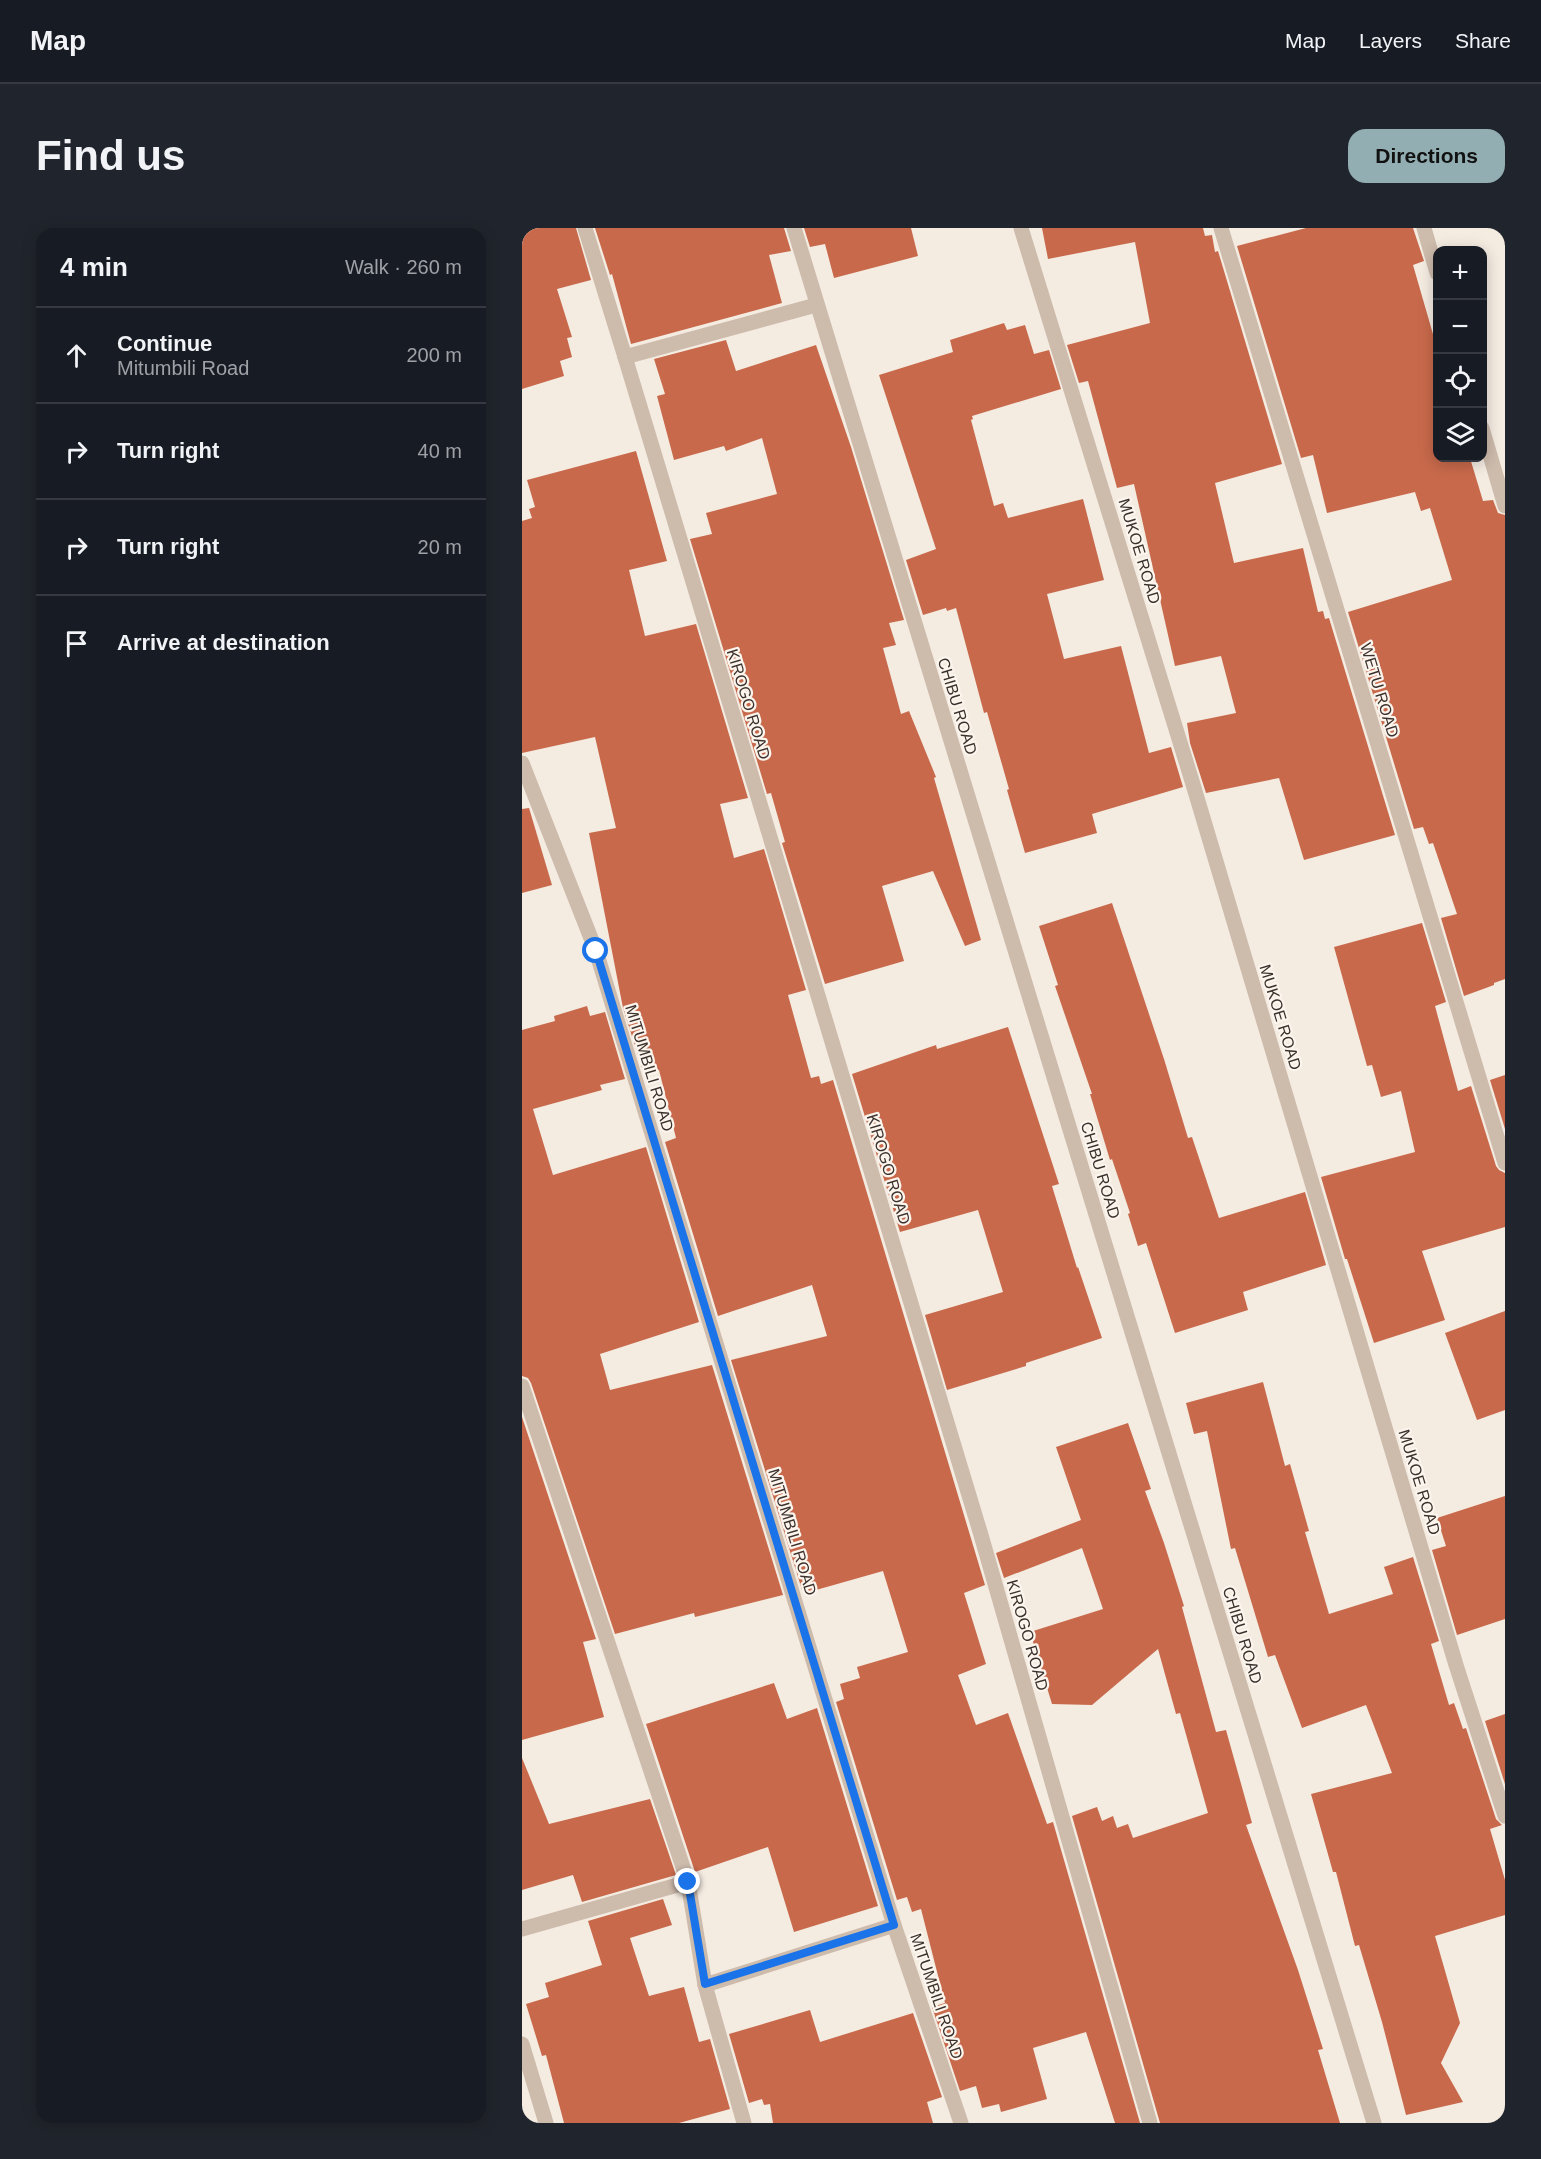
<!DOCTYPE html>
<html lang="en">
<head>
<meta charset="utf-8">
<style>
  body { margin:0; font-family:Helvetica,sans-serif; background:#20242c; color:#f1f3f6 }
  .controls { position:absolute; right:18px; top:18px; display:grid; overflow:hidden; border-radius:12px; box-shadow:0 3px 15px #0003 }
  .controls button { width:54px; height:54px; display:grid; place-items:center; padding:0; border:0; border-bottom:2px solid #363941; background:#171b24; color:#f1f3f6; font:30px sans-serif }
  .stop { position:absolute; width:18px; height:18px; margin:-14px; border:4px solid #1a73e8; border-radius:50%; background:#fff }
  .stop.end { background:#1a73e8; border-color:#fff; box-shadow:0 2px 6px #0008 }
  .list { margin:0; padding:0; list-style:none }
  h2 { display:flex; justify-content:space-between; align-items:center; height:78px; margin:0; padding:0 24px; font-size:26px }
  h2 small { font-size:20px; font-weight:400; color:#9ea1a6 }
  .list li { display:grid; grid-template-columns:39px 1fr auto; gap:18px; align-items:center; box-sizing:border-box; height:96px; padding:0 24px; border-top:2px solid #363941 }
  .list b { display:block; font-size:22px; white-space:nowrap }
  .list p { margin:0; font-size:20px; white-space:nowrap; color:#9ea1a6 }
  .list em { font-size:20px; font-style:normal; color:#9ea1a6 }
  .icon { flex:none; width:33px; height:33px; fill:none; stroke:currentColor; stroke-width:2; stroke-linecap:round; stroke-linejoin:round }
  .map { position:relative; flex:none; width:983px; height:1895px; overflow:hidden; border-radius:18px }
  header { display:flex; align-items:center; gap:36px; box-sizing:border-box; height:84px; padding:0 30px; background:#171b24; border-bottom:2px solid #363941 }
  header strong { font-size:28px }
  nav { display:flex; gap:33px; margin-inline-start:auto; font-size:21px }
  .intro { display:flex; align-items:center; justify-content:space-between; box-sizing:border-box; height:144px; padding:0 36px }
  h1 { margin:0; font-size:42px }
  .button { padding:15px 27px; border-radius:18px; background:#92aeb2; color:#111; font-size:21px; font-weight:700 }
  main { display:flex; gap:36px; padding:0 36px }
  aside { flex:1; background:#171b24; border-radius:18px; box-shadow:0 3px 15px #0003 }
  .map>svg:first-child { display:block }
</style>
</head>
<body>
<header>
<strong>Map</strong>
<nav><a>Map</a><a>Layers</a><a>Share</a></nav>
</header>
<div class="intro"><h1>Find us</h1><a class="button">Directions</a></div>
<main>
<aside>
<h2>4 min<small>Walk · 260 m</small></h2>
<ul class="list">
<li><svg class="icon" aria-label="ahead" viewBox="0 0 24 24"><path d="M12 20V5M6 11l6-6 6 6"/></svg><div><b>Continue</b><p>Mitumbili Road</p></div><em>200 m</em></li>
<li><svg class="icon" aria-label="right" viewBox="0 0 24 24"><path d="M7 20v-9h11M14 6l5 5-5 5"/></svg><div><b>Turn right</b></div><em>40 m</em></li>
<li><svg class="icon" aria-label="right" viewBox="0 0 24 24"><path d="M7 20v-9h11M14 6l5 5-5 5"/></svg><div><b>Turn right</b></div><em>20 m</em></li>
<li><svg class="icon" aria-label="arrive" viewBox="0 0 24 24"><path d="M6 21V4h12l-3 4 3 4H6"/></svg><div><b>Arrive at destination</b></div></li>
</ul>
</aside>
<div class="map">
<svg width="983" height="1895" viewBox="0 0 983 1895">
  <rect width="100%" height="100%" fill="#f4ebe1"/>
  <!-- building -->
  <g fill="#c8694b">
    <polygon points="0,0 54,0 69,52 35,61 50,109 45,110 50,129 38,133 42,148 0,161"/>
    <polygon points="73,0 262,0 269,23 247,27 260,75 109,116 90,46 88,47"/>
    <polygon points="282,0 389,0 396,28 312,50 303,16 288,19"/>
    <polygon points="520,0 681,0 683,8 690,7 693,24 696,23 760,236 693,255 712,335 781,320 796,384 801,383 803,391 807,390 873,607 782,632 757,550 684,565 668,515 665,495 714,485 699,428 653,438 612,256 595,260 566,153 557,155 545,117 628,95 613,14 526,31"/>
    <polygon points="784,0 891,0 902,33 891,37 915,120 915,230 948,230 961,273 971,272 976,285 983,287 983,751 972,755 972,757 942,768 919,690 935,686 911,615 907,616 901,599 892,601 826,384 930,352 908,280 899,283 893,264 805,285 791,227 779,230 715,18"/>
    <polygon points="482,95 485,102 503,97 512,126 527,122 539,161 450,188 451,191 449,192 472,278 481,275 486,290 561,271 582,352 525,366 542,431 599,418 627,525 649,519 661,559 570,586 575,605 503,625 485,562 487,561 465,484 462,485 434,380 425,383 424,380 401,387 384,332 414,321 357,147 431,124 428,112"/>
    <polygon points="204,112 214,143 294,117 329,219 382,392 367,395 374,417 361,420 379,486 387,483 414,549 412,550 459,712 443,718 411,643 360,658 382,733 303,756 260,615 263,614 249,565 245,566 168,311 190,306 184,285 255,266 240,210 204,223 202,218 152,232 135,168 143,166 132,131"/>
    <polygon points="114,223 145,333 107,342 123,408 174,396 226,570 198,576 212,630 242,621 284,762 266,767 289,850 297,848 299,856 311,852 463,1357 442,1365 464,1436 436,1447 454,1497 486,1485 525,1596 531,1594 618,1895 593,1895 564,1804 511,1820 525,1871 479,1884 477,1876 460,1880 454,1858 438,1863 410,1779 423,1775 399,1681 390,1684 385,1669 375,1672 314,1474 322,1471 318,1456 338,1450 335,1439 386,1424 361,1343 287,1364 286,1361 280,1362 209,1132 305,1108 290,1057 196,1088 143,914 154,910 137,842 122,846 101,780 67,605 94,600 73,509 0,525 0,293 10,290 7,281 13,279 5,252"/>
    <polygon points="7,580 30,657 0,665 0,581"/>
    <polygon points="590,675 642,831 666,910 670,909 697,990 783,964 804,1037 721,1064 726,1082 653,1105 624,1015 616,1018 606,986 608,985 590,931 588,932 568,866 570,866 533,758 536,757 517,698"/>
    <polygon points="900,695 924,774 913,778 936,863 949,858 974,938 977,942 983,945 983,999 900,1023 923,1092 852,1115 825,1031 823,1031 799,949 893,924 879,863 859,869 850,837 845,838 812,719"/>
    <polygon points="65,778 68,788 83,784 103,851 78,857 80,862 11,881 31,947 124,919 177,1094 78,1126 88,1162 190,1137 261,1367 173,1389 172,1385 93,1406 9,1155 6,1150 0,1148 0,802 33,793 32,788"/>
    <polygon points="486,799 537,956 530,958 555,1040 556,1039 580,1110 504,1135 504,1138 425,1162 403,1087 481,1064 456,982 378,1004 330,846 414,817 415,821"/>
    <polygon points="983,847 983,901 968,852"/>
    <polygon points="983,1083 983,1182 955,1192 923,1105"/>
    <polygon points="741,1154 763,1238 768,1236 787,1303 783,1304 807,1386 871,1366 862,1339 891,1329 917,1413 909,1416 927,1477 932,1475 941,1501 944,1500 974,1591 980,1597 968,1601 983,1652 983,1687 913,1708 938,1795 919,1835 941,1874 884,1887 860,1794 837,1717 833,1718 814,1644 811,1644 789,1566 870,1545 844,1477 780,1500 753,1427 746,1429 713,1320 709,1321 685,1203 672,1206 664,1175"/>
    <polygon points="0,1189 74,1411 61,1414 82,1489 0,1512"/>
    <polygon points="606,1195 629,1261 623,1263 642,1315 662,1378 660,1379 694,1504 704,1502 730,1595 724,1597 776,1742 801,1821 796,1822 818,1895 638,1895 550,1588 575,1579 580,1593 591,1588 595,1600 606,1596 611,1610 686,1585 658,1485 654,1486 636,1421 570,1477 530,1476 508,1404 581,1381 560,1320 482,1350 474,1325 559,1292 534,1219"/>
    <polygon points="983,1268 983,1391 935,1407 910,1322 924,1318 915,1290"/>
    <polygon points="252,1455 265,1491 295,1480 356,1678 272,1704 246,1619 173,1644 124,1496"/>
    <polygon points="983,1486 983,1556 963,1493"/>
    <polygon points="0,1530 27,1596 128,1571 154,1647 60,1674 51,1647 0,1662"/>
    <polygon points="141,1671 150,1697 108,1710 127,1768 162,1759 177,1814 188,1811 208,1881 157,1895 42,1895 24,1827 20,1828 4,1776 27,1769 23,1755 80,1737 66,1693"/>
    <polygon points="288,1782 298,1814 391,1785 420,1869 405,1874 411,1895 251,1895 248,1876 242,1877 240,1871 227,1875 207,1806"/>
  </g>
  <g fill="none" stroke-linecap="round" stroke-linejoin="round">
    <!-- minor -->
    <g stroke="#cdbbac" stroke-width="15">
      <polyline points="63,0 103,129 459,1307 628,1895"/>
      <polyline points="272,0 852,1895"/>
      <polyline points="499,0 670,553 934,1437 983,1588"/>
      <polyline points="699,0 983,935"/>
      <polyline points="902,0 915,45"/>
      <polyline points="103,129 294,77"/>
      <polyline points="960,200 983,278"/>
      <polyline points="0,535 74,723 372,1697 439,1895"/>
      <polyline points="0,1158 166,1654 183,1757 222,1895"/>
      <polyline points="0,1701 166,1654"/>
      <polyline points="183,1757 372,1697"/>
      <polyline points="0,1816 24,1895"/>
    </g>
  </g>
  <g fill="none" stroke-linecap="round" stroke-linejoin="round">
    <!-- route -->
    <polyline stroke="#1a73e8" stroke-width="8" points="74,723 372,1697 183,1756 166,1654"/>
  </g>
  <g text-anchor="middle" stroke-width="4.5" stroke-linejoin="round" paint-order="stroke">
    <!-- street labels -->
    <g font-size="16" fill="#3b302b" stroke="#fbf5ee">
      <text transform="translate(618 323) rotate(73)" y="6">MUKOE ROAD</text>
      <text transform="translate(858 462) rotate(73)" y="6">WETU ROAD</text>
      <text transform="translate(227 476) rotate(73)" y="6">KIROGO ROAD</text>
      <text transform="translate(436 478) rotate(73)" y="6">CHIBU ROAD</text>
      <text transform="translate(759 789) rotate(73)" y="6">MUKOE ROAD</text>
      <text transform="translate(128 840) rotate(73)" y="6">MITUMBILI ROAD</text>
      <text transform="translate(367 941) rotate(73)" y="6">KIROGO ROAD</text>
      <text transform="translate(579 942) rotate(73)" y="6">CHIBU ROAD</text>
      <text transform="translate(898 1254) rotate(73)" y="6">MUKOE ROAD</text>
      <text transform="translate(271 1304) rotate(73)" y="6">MITUMBILI ROAD</text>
      <text transform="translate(506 1407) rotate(74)" y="6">KIROGO ROAD</text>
      <text transform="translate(721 1407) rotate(73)" y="6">CHIBU ROAD</text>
      <text transform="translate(415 1768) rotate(71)" y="6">MITUMBILI ROAD</text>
    </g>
  </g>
</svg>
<div class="controls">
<button>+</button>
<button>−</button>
<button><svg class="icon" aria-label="locate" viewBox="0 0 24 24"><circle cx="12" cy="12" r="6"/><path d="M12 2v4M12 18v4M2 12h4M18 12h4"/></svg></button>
<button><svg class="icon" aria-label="layers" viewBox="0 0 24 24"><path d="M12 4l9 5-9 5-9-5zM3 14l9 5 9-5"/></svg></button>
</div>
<div class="stop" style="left:74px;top:723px"></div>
<div class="stop end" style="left:166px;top:1654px"></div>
</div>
</main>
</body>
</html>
